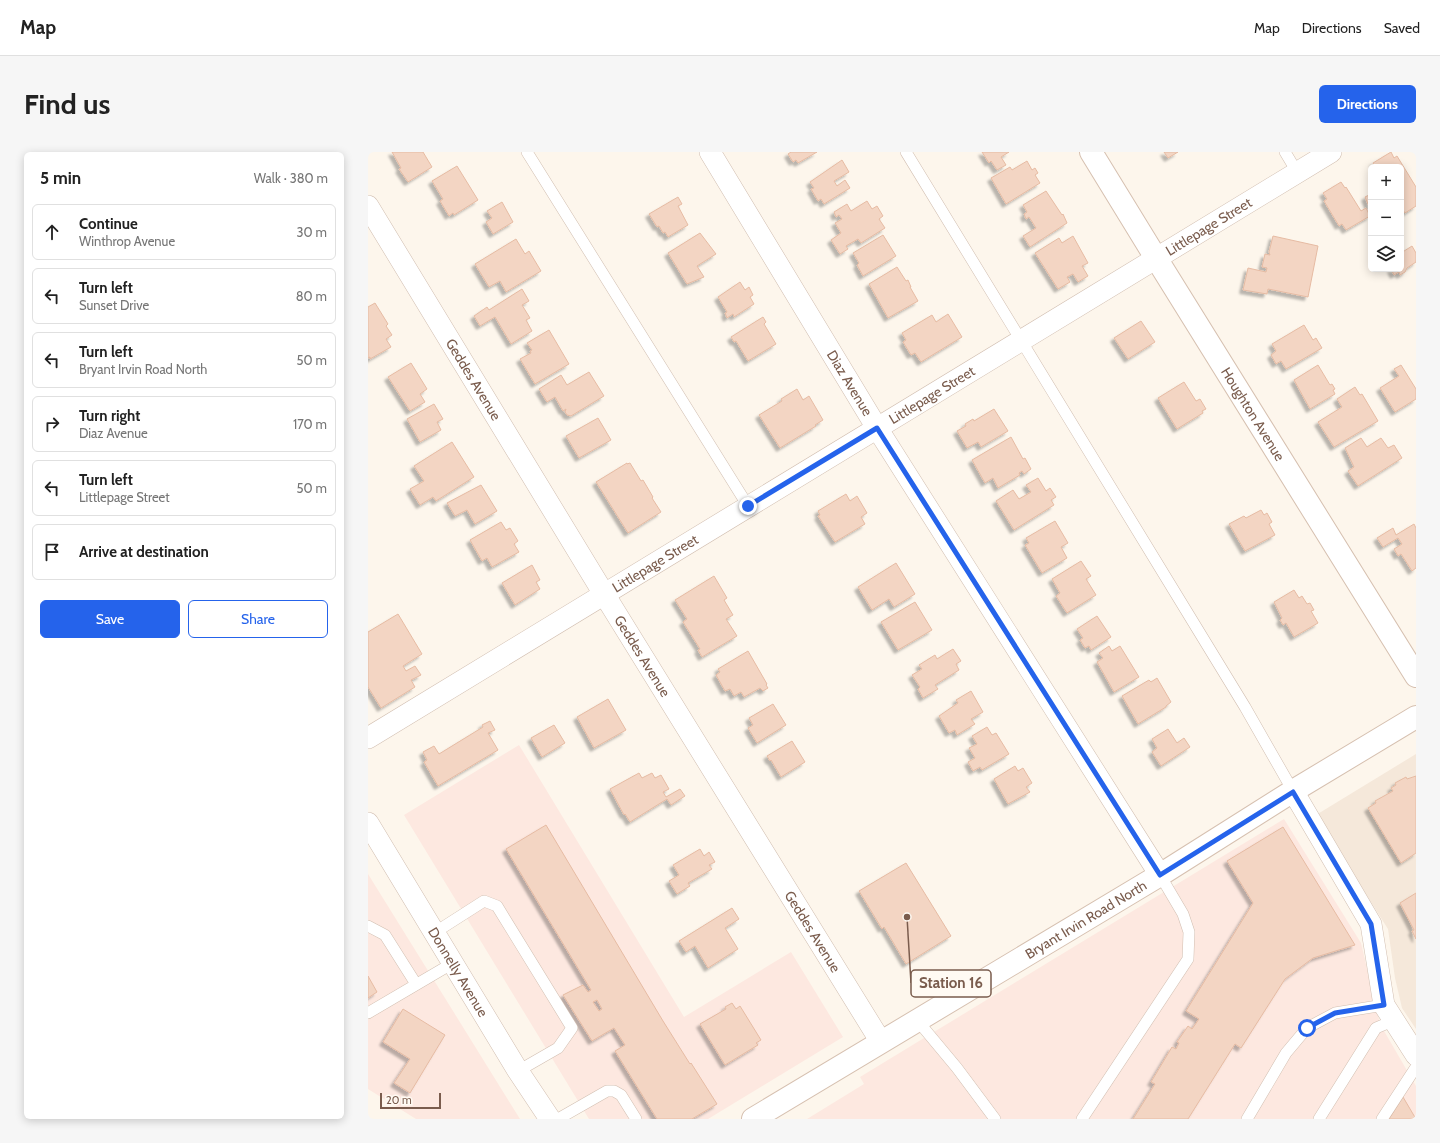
<!DOCTYPE html>
<html lang="en">
<head>
<meta charset="utf-8">
<style>
  body { margin:0; font-family:Cabin,sans-serif; background:#f6f6f6; color:#222 }
  .controls { position:absolute; right:12px; top:12px; display:grid; overflow:hidden; border-radius:6px; box-shadow:0 2px 10px #0003 }
  .controls button { width:36px; height:36px; display:grid; place-items:center; padding:0; border:0; border-bottom:1px solid #e0e0e0; background:#fff; color:#222; font:20px sans-serif }
  .scale { position:absolute; left:12px; bottom:10px; width:61px; box-sizing:border-box; padding-left:4px; border:2px solid #7a5c4d; border-top:0; font-size:11px; line-height:14px; white-space:nowrap; color:#7a5c4d; -webkit-text-stroke:3px #fffaf3; paint-order:stroke }
  .stop { position:absolute; width:12px; height:12px; margin:-9px; border:3px solid #2563eb; border-radius:50%; background:#fff }
  .stop.end { background:#2563eb; border-color:#fff; box-shadow:0 1px 4px #0008 }
  .list { margin:0; padding:0; list-style:none }
  h2 { display:flex; justify-content:space-between; align-items:center; height:52px; margin:0; padding:0 16px; font-size:17px }
  h2 small { font-size:13px; font-weight:400; color:#767676 }
  .list li { display:grid; grid-template-columns:26px 1fr auto; gap:12px; align-items:center; box-sizing:border-box; height:56px; margin:0 8px 8px; padding:0 8px; border:1px solid #e0e0e0; border-radius:6px }
  .list b { display:block; font-size:15px; white-space:nowrap }
  .list p { margin:0; font-size:13px; white-space:nowrap; color:#767676 }
  .list em { font-size:13px; font-style:normal; color:#767676 }
  .actions { display:flex; gap:8px; padding:12px 16px }
  .actions a { flex:1; padding:9px 0; border:1px solid #2563eb; border-radius:6px; text-align:center; font-size:14px; color:#2563eb }
  .actions .main { background:#2563eb; color:#fff }
  .icon { flex:none; width:22px; height:22px; fill:none; stroke:currentColor; stroke-width:2; stroke-linecap:round; stroke-linejoin:round }
  .map { position:relative; flex:none; width:1048px; height:967px; overflow:hidden; border-radius:6px }
  header { display:flex; align-items:center; gap:24px; box-sizing:border-box; height:56px; padding:0 20px; background:#fff; border-bottom:1px solid #e0e0e0 }
  header strong { font-size:19px }
  nav { display:flex; gap:22px; margin-inline-start:auto; font-size:14px }
  .intro { display:flex; align-items:center; justify-content:space-between; box-sizing:border-box; height:96px; padding:0 24px }
  h1 { margin:0; font-size:28px }
  .button { padding:10px 18px; border-radius:6px; background:#2563eb; color:#fff; font-size:14px; font-weight:700 }
  main { display:flex; gap:24px; padding:0 24px }
  aside { flex:1; background:#fff; border-radius:6px; box-shadow:0 2px 10px #0003 }
  .map>svg:first-child { display:block }
</style>
</head>
<body>
<header>
<strong>Map</strong>
<nav><a>Map</a><a>Directions</a><a>Saved</a></nav>
</header>
<div class="intro"><h1>Find us</h1><a class="button">Directions</a></div>
<main>
<aside>
<h2>5 min<small>Walk · 380 m</small></h2>
<ul class="list">
<li><svg class="icon" aria-label="ahead" viewBox="0 0 24 24"><path d="M12 20V5M6 11l6-6 6 6"/></svg><div><b>Continue</b><p>Winthrop Avenue</p></div><em>30 m</em></li>
<li><svg class="icon" aria-label="left" viewBox="0 0 24 24"><path d="M17 20v-9H6M10 6l-5 5 5 5"/></svg><div><b>Turn left</b><p>Sunset Drive</p></div><em>80 m</em></li>
<li><svg class="icon" aria-label="left" viewBox="0 0 24 24"><path d="M17 20v-9H6M10 6l-5 5 5 5"/></svg><div><b>Turn left</b><p>Bryant Irvin Road North</p></div><em>50 m</em></li>
<li><svg class="icon" aria-label="right" viewBox="0 0 24 24"><path d="M7 20v-9h11M14 6l5 5-5 5"/></svg><div><b>Turn right</b><p>Diaz Avenue</p></div><em>170 m</em></li>
<li><svg class="icon" aria-label="left" viewBox="0 0 24 24"><path d="M17 20v-9H6M10 6l-5 5 5 5"/></svg><div><b>Turn left</b><p>Littlepage Street</p></div><em>50 m</em></li>
<li><svg class="icon" aria-label="arrive" viewBox="0 0 24 24"><path d="M6 21V4h12l-3 4 3 4H6"/></svg><div><b>Arrive at destination</b></div></li>
</ul>
<div class="actions"><a class="main">Save</a><a>Share</a></div>
</aside>
<div class="map">
<svg width="1048" height="967" viewBox="0 0 1048 967">
  <defs>
    <filter id="shadow"><feDropShadow dx="-3.5" dy="3.5" stdDeviation="1" flood-color="#0004"/></filter>
  </defs>
  <rect width="100%" height="100%" fill="#fdf6ec"/>
  <!-- residential -->
  <polygon fill="#f5e8da" points="1048,602 1048,877 1034,856 1027,826 1020,777 948,663"/>
  <!-- commercial -->
  <g fill="#fde8e0">
    <polygon points="151,593 316,865 423,800 475,885 340,967 221,967 36,663"/>
    <polygon points="916,667 993,791 1012,872 1048,934 1048,967 439,967 496,932 492,925"/>
    <polygon points="0,722 152,967 48,967 0,937"/>
  </g>
  <!-- building -->
  <g fill="#f3d5c3" stroke="#e6bba3" fill-rule="evenodd" filter="url(#shadow)">
    <polygon points="24,0 55,0 64,15 40,30 31,17 33,16"/>
    <polygon points="423,0 449,0 430,11 428,8 425,10 420,2"/>
    <polygon points="614,0 641,0 633,5 638,13 629,18 623,9 621,11"/>
    <polygon points="796,0 810,0 800,6"/>
    <polygon points="1023,0 1026,6 1029,4 1048,35 1048,54 1037,61 1033,55 1033,15 1007,15 1005,11"/>
    <polygon points="474,8 481,20 466,29 469,34 477,28 482,36 456,52 453,47 450,49 443,37 446,36 442,30"/>
    <polygon points="659,9 664,18 667,16 670,21 667,23 672,31 638,52 623,26 642,15 644,18"/>
    <polygon points="89,14 110,48 86,63 85,61 81,64 72,49 75,47 64,29"/>
    <polygon points="973,30 977,36 978,35 993,59 998,56 1002,64 978,78 974,72 971,74 956,49 959,47 955,41"/>
    <polygon points="678,39 694,63 695,62 699,71 662,95 655,84 668,76 661,65 658,67 656,62 659,60 655,53"/>
    <polygon points="1003,42 1003,62 1001,58 1002,57 997,45"/>
    <polygon points="310,45 314,52 310,54 320,73 300,85 297,80 295,81 291,74 289,75 281,62"/>
    <polygon points="499,49 504,57 509,54 515,64 511,67 517,76 493,91 490,87 478,94 480,97 472,102 463,88 473,81 467,71 474,67 471,63 468,65 466,60 479,52 483,59"/>
    <polygon points="134,50 145,70 125,82 118,70 124,66 119,59"/>
    <polygon points="332,81 348,102 329,114 336,125 319,132 300,101"/>
    <polygon points="515,83 528,104 495,124 489,113 491,111 485,101"/>
    <polygon points="705,84 720,111 714,114 720,124 710,130 705,122 699,125 702,130 690,137 667,101 691,86 694,91"/>
    <polygon points="905,84 950,94 940,145 900,137 899,142 875,138 880,116 898,120 899,116 894,115 897,102 902,103 901,100"/>
    <polygon points="148,87 157,102 161,99 173,119 138,140 132,129 121,135 107,112"/>
    <polygon points="1044,94 1048,101 1048,110 1039,116 1037,120 1032,123 1031,120 1026,123 1023,117 1033,117 1033,101"/>
    <polygon points="529,115 538,129 540,128 543,135 542,135 550,149 520,166 501,132"/>
    <polygon points="372,130 377,138 381,135 385,143 382,145 386,152 366,165 365,162 359,166 357,161 359,160 350,145"/>
    <polygon points="154,137 161,149 154,153 162,166 158,168 164,179 143,192 127,165 112,174 106,164 119,155 121,158"/>
    <polygon points="7,151 20,172 18,174 24,183 18,187 23,195 2,207 2,205 0,206 0,155"/>
    <polygon points="580,162 594,185 553,210 547,201 543,203 535,190 538,188 534,181 564,163 568,170"/>
    <polygon points="395,165 398,170 396,172 408,192 380,209 368,189 366,190 363,185"/>
    <polygon points="773,169 787,190 760,207 746,186"/>
    <polygon points="936,173 945,188 948,186 954,196 918,217 913,209 908,212 903,203 908,199 904,192"/>
    <polygon points="181,178 201,212 167,232 152,207 163,201 162,199 164,198 159,191"/>
    <polygon points="43,211 59,237 52,242 57,250 42,259 20,225"/>
    <polygon points="950,213 962,233 964,232 967,237 965,238 967,242 942,257 926,228"/>
    <polygon points="1033,213 1048,237 1048,247 1027,260 1012,236 1031,224 1026,217"/>
    <polygon points="221,220 236,244 203,264 199,263 197,260 198,257 195,259 187,245 179,250 171,237 193,223 199,233"/>
    <polygon points="816,230 828,249 832,247 838,257 834,259 835,261 809,277 790,246"/>
    <polygon points="987,235 992,243 994,242 1010,269 966,295 950,270 974,255 969,247"/>
    <polygon points="429,237 435,248 441,244 455,268 447,273 448,274 412,296 391,263 414,249 413,247"/>
    <polygon points="66,252 75,267 69,270 73,278 52,290 39,267"/>
    <polygon points="626,257 640,279 613,295 610,290 599,296 589,279 598,274 597,272 605,267 606,269"/>
    <polygon points="230,266 243,288 211,306 198,284"/>
    <polygon points="643,285 655,307 657,306 663,317 656,322 654,319 651,321 652,323 630,336 625,326 617,331 604,308"/>
    <polygon points="993,286 999,295 1013,286 1020,296 1026,293 1034,306 990,334 980,319 986,315 977,296"/>
    <polygon points="84,290 106,325 68,349 65,345 52,353 42,337 56,329 46,314"/>
    <polygon points="259,311 259,312 262,311 273,329 275,328 285,345 284,346 293,360 260,381 228,330"/>
    <polygon points="670,326 678,339 682,336 688,345 683,348 686,353 646,378 628,349 645,338 651,347 663,340 658,333"/>
    <polygon points="113,333 129,359 107,372 99,358 87,364 79,351"/>
    <polygon points="478,342 482,349 489,344 499,361 493,365 497,372 467,390 450,364 452,363 450,359"/>
    <polygon points="893,358 896,363 899,361 904,370 901,372 907,383 877,399 861,372 876,364 878,366"/>
    <polygon points="687,369 700,391 693,395 699,406 674,421 657,393 661,391 658,386"/>
    <polygon points="133,370 138,378 142,376 150,389 146,392 151,400 124,415 119,406 114,409 102,388"/>
    <polygon points="1046,372 1048,376 1048,416 1044,419 1033,402 1030,404 1026,397 1034,392 1030,386 1015,395 1009,386 1025,376 1028,383"/>
    <polygon points="713,409 723,424 718,427 728,443 699,461 688,444 692,441 684,427"/>
    <polygon points="528,411 547,442 526,455 521,447 504,458 490,435"/>
    <polygon points="164,413 172,428 168,430 172,437 147,453 134,431"/>
    <polygon points="346,424 359,446 356,448 365,463 358,467 369,484 334,505 330,498 332,497 315,470 319,467 307,448"/>
    <polygon points="926,438 931,446 934,444 939,452 942,451 946,458 943,459 950,471 926,485 918,471 915,473 912,468 914,466 906,450"/>
    <polygon points="547,450 564,478 530,498 513,470"/>
    <polygon points="30,462 54,502 35,514 38,519 47,514 53,523 43,528 47,535 13,556 0,535 0,480"/>
    <polygon points="729,464 743,485 723,498 721,494 717,496 712,488 715,486 709,477"/>
    <polygon points="741,494 744,499 752,494 771,525 746,540 729,510 735,506 731,501"/>
    <polygon points="585,497 593,509 588,512 591,518 567,533 570,537 555,546 550,537 552,535 544,523 554,517 551,513 567,503 569,507"/>
    <polygon points="380,499 399,532 398,533 400,536 395,539 392,536 376,545 373,540 366,544 362,537 357,539 348,523 352,520 350,517"/>
    <polygon points="789,526 803,550 798,554 798,555 770,572 754,544 781,528 783,530"/>
    <polygon points="603,539 615,560 603,567 607,572 589,583 587,578 581,581 571,564 590,551 588,548"/>
    <polygon points="240,547 258,578 226,596 209,565"/>
    <polygon points="405,552 418,573 389,591 380,576 385,573 381,566"/>
    <polygon points="122,569 127,578 120,581 130,598 70,634 56,610 59,608 55,600 66,594 71,602 115,575 114,573"/>
    <polygon points="186,573 197,591 174,605 163,586"/>
    <polygon points="619,575 624,583 628,581 641,602 614,618 612,615 605,619 600,610 607,606 601,596 609,592 604,584"/>
    <polygon points="800,577 809,591 816,586 822,595 793,614 784,600 789,596 784,587"/>
    <polygon points="424,589 437,610 413,625 403,608 402,609 399,604"/>
    <polygon points="647,614 650,619 655,616 664,631 658,635 662,640 640,652 626,627"/>
    <polygon points="271,621 274,626 284,621 287,626 293,623 301,637 295,640 298,645 312,637 317,644 303,653 299,647 262,670 257,662 256,663 242,637"/>
    <polygon points="1048,624 1048,701 1033,711 1000,656 1008,651 1007,649 1025,639 1023,636 1028,633 1027,631 1038,625 1039,627"/>
    <path d="M178,673L295,869L322,912L323,911L349,952L324,967H289L247,899L257,893L246,876L224,889L195,843L215,833L220,840L223,838L138,697ZM229,848L234,857L231,859L225,850Z"/>
    <polygon points="915,675 987,793 945,806 917,827 873,896 867,892 820,967 765,967 787,932 783,930 804,895 808,897 811,891 809,890 820,874 824,877 831,867 818,859 885,751 859,709"/>
    <polygon points="332,697 336,704 341,700 347,710 341,713 344,717 320,731 322,734 309,742 301,729 311,723 305,713"/>
    <polygon points="538,711 583,784 538,812 516,775 514,777 491,739"/>
    <polygon points="1048,741 1048,787 1044,779 1046,778 1032,751"/>
    <polygon points="364,756 371,767 357,776 370,797 340,816 327,794 318,800 311,789"/>
    <polygon points="0,824 9,840 0,846"/>
    <polygon points="364,851 368,857 372,854 393,888 388,891 390,893 357,913 332,872 358,857 357,855"/>
    <polygon points="35,857 77,883 42,941 26,931 42,907 15,890"/>
    <polygon points="1035,945 1048,967 1021,967"/>
  </g>
  <g fill="none" stroke-linecap="round" stroke-linejoin="round">
    <!-- lane casing -->
    <g stroke="#d1beb0" stroke-width="12">
      <g id="lane">
        <polyline points="159,0 380,354"/>
        <polyline points="538,0 877,555 925,639"/>
        <polyline points="917,0 929,20"/>
        <polyline points="0,774 17,783 48,832"/>
        <polyline points="66,781 116,749 129,754 204,876 190,896 150,919"/>
        <polyline points="0,861 85,811"/>
        <polyline points="549,868 589,916 627,967"/>
        <polyline points="190,967 239,939 246,939 253,943 268,967"/>
        <polyline points="714,967 820,807 821,780 815,762 792,723"/>
        <polyline points="879,967 918,901 939,876 967,861 1016,853"/>
        <polyline points="951,967 1008,876 1027,868"/>
        <polyline points="1014,967 1048,915"/>
      </g>
    </g>
    <!-- street casing -->
    <g stroke="#d1beb0" stroke-width="22">
      <g id="street">
        <path id="s1" d="M342,0L509,276L792,723"/>
        <path id="s2" d="M0,54L236,442L513,890"/>
        <path id="s3" d="M0,586L963,0"/>
        <polyline points="925,639 1003,772 1016,853 1048,903"/>
        <path id="s4" d="M0,671L150,919L182,967"/>
      </g>
    </g>
    <!-- secondary casing -->
    <g stroke="#d6c0b0" stroke-width="24">
      <g id="secondary">
        <path id="s5" d="M723,0L788,106L1048,524"/>
        <path id="s6" d="M385,967L792,723L925,639L1048,565"/>
      </g>
    </g>
    <!-- lane -->
    <use href="#lane" stroke="#fff" stroke-width="11"/>
    <!-- street -->
    <use href="#street" stroke="#fff" stroke-width="21"/>
    <!-- secondary -->
    <use href="#secondary" stroke="#fff" stroke-width="22"/>
  </g>
  <g fill="none" stroke-linecap="round" stroke-linejoin="round">
    <!-- route -->
    <polyline stroke="#2563eb" stroke-width="5" points="380,354 509,276 792,723 925,640 1003,772 1016,853 967,861 939,876"/>
  </g>
  <g text-anchor="middle" stroke-width="3.5" stroke-linejoin="round" paint-order="stroke">
    <!-- street labels -->
    <g font-size="14" fill="#7a5c4d" stroke="#fffaf3">
      <text dy="5" stroke="none"><textPath href="#s3" startOffset="984">Littlepage Street</textPath></text>
      <text dy="5" stroke="none"><textPath href="#s2" startOffset="203">Geddes Avenue</textPath></text>
      <text dy="5" stroke="none"><textPath href="#s1" startOffset="270">Diaz Avenue</textPath></text>
      <text dy="5" stroke="none"><textPath href="#s3" startOffset="660">Littlepage Street</textPath></text>
      <text dy="5" stroke="none"><textPath href="#s5" startOffset="308">Houghton Avenue</textPath></text>
      <text dy="5" stroke="none"><textPath href="#s3" startOffset="336">Littlepage Street</textPath></text>
      <text dy="5" stroke="none"><textPath href="#s2" startOffset="527">Geddes Avenue</textPath></text>
      <text dy="5" stroke="none"><textPath href="#s6" startOffset="388">Bryant Irvin Road North</textPath></text>
      <text dy="5" stroke="none"><textPath href="#s2" startOffset="851">Geddes Avenue</textPath></text>
      <text dy="5" stroke="none"><textPath href="#s4" startOffset="174">Donnelly Avenue</textPath></text>
    </g>
  </g>
  <!-- callouts -->
  <path fill="none" stroke="#7a5c4d" stroke-width="1.5" d="M539 765L543 831"/>
  <circle fill="#7a5c4d" stroke="#fffaf3" stroke-width="1.5" cx="539" cy="765" r="4"/>
  <rect fill="#fffaf3" stroke="#7a5c4d" stroke-width="1.5" x="543" y="818" width="80" height="27" rx="4"/>
  <g font-size="15" text-anchor="middle" font-weight="bold" fill="#7a5c4d">
    <text x="583" y="836">Station 16</text>
  </g>
</svg>
<div class="controls">
<button>+</button>
<button>−</button>
<button><svg class="icon" aria-label="layers" viewBox="0 0 24 24"><path d="M12 4l9 5-9 5-9-5zM3 14l9 5 9-5"/></svg></button>
</div>
<div class="scale">20 m</div>
<div class="stop" style="left:939px;top:876px"></div>
<div class="stop end" style="left:380px;top:354px"></div>
</div>
</main>
</body>
</html>
